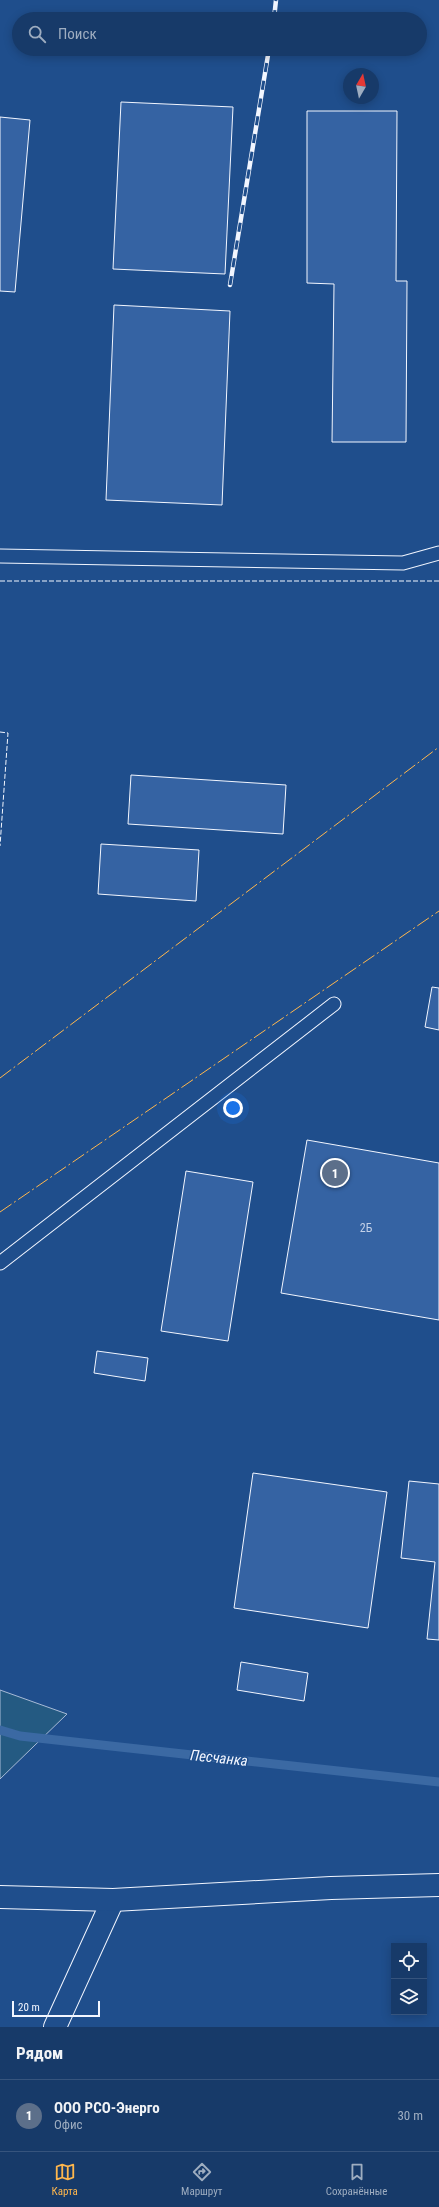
<!DOCTYPE html>
<html lang="ru">
<head>
<meta charset="utf-8">
<style>
  body { margin:0; font-family:"Roboto Condensed",sans-serif; background:#20416f; color:#f1f3f6 }
  .controls { position:absolute; right:12px; bottom:12px; display:grid; overflow:hidden; border-radius:0px; box-shadow:0 2px 10px #0003 }
  .controls button { width:36px; height:36px; display:grid; place-items:center; padding:0; border:0; border-bottom:1px solid #36547d; background:#173a69; color:#f1f3f6; font:20px sans-serif }
  .compass { position:absolute; left:343px; top:68px; width:36px; height:36px; border-radius:50%; background:#173a69; box-shadow:0 2px 10px #0003; rotate:9deg }
  .scale { position:absolute; left:12px; bottom:10px; width:88px; box-sizing:border-box; padding-left:4px; border:2px solid #f2f6ff; border-top:0; font-size:11px; line-height:14px; white-space:nowrap; color:#f2f6ff; -webkit-text-stroke:3px #1f4e8c; paint-order:stroke }
  .you { position:absolute; left:233px; top:1108px; width:14px; height:14px; margin:-10px; border:3px solid #fff; border-radius:50%; background:#1a73e8; box-shadow:0 0 0 6px #1a73e833 }
  .badge { display:grid; place-items:center; width:26px; height:26px; border-radius:50%; background:#ffb74d; color:#fff; font-size:13px; font-weight:700 }
  .pin { position:absolute; translate:-50% -50%; border:2px solid #fff; box-shadow:0 1px 4px #0006 }
  .list { margin:0; padding:0; list-style:none }
  h2 { display:flex; justify-content:space-between; align-items:center; height:52px; margin:0; padding:0 16px; font-size:17px }
  h2 small { font-size:13px; font-weight:400; color:#9eadc0 }
  .list li { display:grid; grid-template-columns:26px 1fr auto; gap:12px; align-items:center; box-sizing:border-box; height:72px; padding:0 16px; border-top:1px solid #36547d }
  .list b { display:block; font-size:15px; white-space:nowrap }
  .list p { margin:0; font-size:13px; white-space:nowrap; color:#9eadc0 }
  .list em { font-size:13px; font-style:normal; color:#9eadc0 }
  .icon { flex:none; width:22px; height:22px; fill:none; stroke:currentColor; stroke-width:2; stroke-linecap:round; stroke-linejoin:round }
  .map { position:relative; flex:none; width:439px; height:2027px; overflow:hidden }
  .search { position:absolute; background:#173a69; box-shadow:0 2px 10px #0003; left:12px; right:12px; top:12px; height:44px; display:flex; align-items:center; gap:10px; box-sizing:border-box; padding:0 14px; border-radius:22px; color:#9eadc0; font-size:15px }
  .sheet { height:124px; background:#173a69 }
  nav { display:flex; justify-content:space-around; align-items:center; box-sizing:border-box; height:56px; border-top:1px solid #36547d; background:#173a69; font-size:11px; color:#9eadc0 }
  nav a { display:grid; justify-items:center; gap:2px }
  nav .on { color:#ffb74d }
  .map>svg:first-child { display:block }
</style>
</head>
<body>
<div class="map">
<svg width="439" height="2027" viewBox="0 0 439 2027">
  <rect width="100%" height="100%" fill="#1f4e8c"/>
  <!-- green -->
  <polygon fill="#245a82" stroke="#a8bbd7" points="0,1690 67,1714 0,1779"/>
  <g fill="none" stroke-linecap="round" stroke-linejoin="round">
    <!-- stream -->
    <polyline stroke="#3b69a3" stroke-width="9" points="0,1730 20,1736 439,1782"/>
  </g>
  <!-- building -->
  <g fill="#3563a3" stroke="#f2f6ff">
    <polygon points="121,102 233,107 225,274 113,269"/>
    <polygon points="307,111 397,111 396,281 407,281 406,442 332,442 334,284 307,283"/>
    <polygon points="0,117 30,120 15,292 0,291"/>
    <polygon points="114,305 230,311 222,505 106,500"/>
    <polygon points="131,775 286,785 283,834 128,824"/>
    <polygon points="101,844 199,850 196,901 98,894"/>
    <polygon points="432,987 439,988 439,1030 425,1027"/>
    <polygon points="307,1140 439,1163 439,1320 281,1293"/>
    <polygon points="186,1171 253,1182 228,1341 161,1331"/>
    <polygon points="97,1351 148,1358 145,1381 94,1373"/>
    <polygon points="253,1473 387,1492 368,1628 234,1608"/>
    <polygon points="409,1481 439,1484 439,1640 427,1639 435,1562 401,1558"/>
    <polygon points="241,1662 308,1673 304,1701 237,1690"/>
  </g>
  <g fill="none" stroke-linecap="round" stroke-linejoin="round">
    <!-- lane casing -->
    <g stroke="#f2f6ff" stroke-width="15">
      <g id="lane">
        <polyline points="0,556 403,563 439,553"/>
        <polyline points="0,1263 334,1004"/>
      </g>
    </g>
    <!-- street casing -->
    <g stroke="#f2f6ff" stroke-width="24">
      <polyline id="street" points="55,2027 113,1900"/>
    </g>
    <!-- highway casing -->
    <g stroke="#f2f6ff" stroke-width="24">
      <polyline id="highway" points="0,1897 113,1900 331,1888 439,1885"/>
    </g>
    <!-- lane -->
    <use href="#lane" stroke="#1f4e8c" stroke-width="13"/>
    <!-- street -->
    <use href="#street" stroke="#1f4e8c" stroke-width="22"/>
    <!-- highway -->
    <use href="#highway" stroke="#1f4e8c" stroke-width="22"/>
    <!-- rail casing -->
    <g stroke="#f2f6ff" stroke-width="4.5">
      <g id="rail">
        <polyline points="274,19 276,0"/>
        <polyline points="230,285 269,49"/>
      </g>
    </g>
    <!-- rail -->
    <use href="#rail" stroke="#1f4e8c" stroke-width="3" stroke-dasharray="9" stroke-linecap="butt"/>
    <!-- fence -->
    <g stroke="#f2f6ff" stroke-width="1" stroke-dasharray="5 2" stroke-linecap="butt">
      <polyline points="0,581 439,581"/>
      <polyline points="0,732 8,733 0,846"/>
    </g>
    <!-- power -->
    <g stroke="#ffb74d" stroke-width="1" stroke-dasharray="14 3 2 3" stroke-linecap="butt">
      <polyline points="0,1078 439,747"/>
      <polyline points="0,1212 439,911"/>
    </g>
  </g>
  <g text-anchor="middle" stroke-width="3" stroke-linejoin="round" paint-order="stroke">
    <!-- number labels -->
    <g font-size="12" fill="#c3d1e8">
      <text x="366" y="1232">2Б</text>
    </g>
    <!-- water labels -->
    <g font-size="15" font-style="italic" fill="#f2f6ff" stroke="#1f4e8c">
      <text transform="translate(219 1758) rotate(6)" y="5">Песчанка</text>
    </g>
  </g>
</svg>
<div class="controls">
<button><svg class="icon" aria-label="locate" viewBox="0 0 24 24"><circle cx="12" cy="12" r="6"/><path d="M12 2v4M12 18v4M2 12h4M18 12h4"/></svg></button>
<button><svg class="icon" aria-label="layers" viewBox="0 0 24 24"><path d="M12 4l9 5-9 5-9-5zM3 14l9 5 9-5"/></svg></button>
</div>
<svg class="compass" viewBox="-18 -18 36 36"><path d="M0-13l5 13h-10z" fill="#e53935"/><path d="M0 13l5-13h-10z" fill="#9eadc0"/></svg>
<div class="scale">20 m</div>
<div class="you"></div>
<div class="pin badge" style="left:335px;top:1173px;background:#5c6f8a">1</div>
<div class="search"><svg class="icon" aria-label="search" viewBox="0 0 24 24"><circle cx="10" cy="10" r="6"/><path d="M15 15l6 6"/></svg>Поиск</div>
</div>
<section class="sheet">
<h2>Рядом<small></small></h2>
<ul class="list">
<li><span class="badge" style="background:#5c6f8a">1</span><div><b>ООО РСО-Энерго</b><p>Офис</p></div><em>30 m</em></li>
</ul>
</section>
<nav>
<a class="on"><svg class="icon" aria-label="map" viewBox="0 0 24 24"><path d="M3 6l6-2 6 2 6-2v14l-6 2-6-2-6 2zM9 4v14M15 6v14"/></svg>Карта</a>
<a><svg class="icon" aria-label="directions" viewBox="0 0 24 24"><path d="M12 3l9 9-9 9-9-9zM9 14v-3h6M13 9l2 2-2 2"/></svg>Маршрут</a>
<a><svg class="icon" aria-label="saved" viewBox="0 0 24 24"><path d="M7 4h10v16l-5-4-5 4z"/></svg>Сохранённые</a>
</nav>
</body>
</html>
